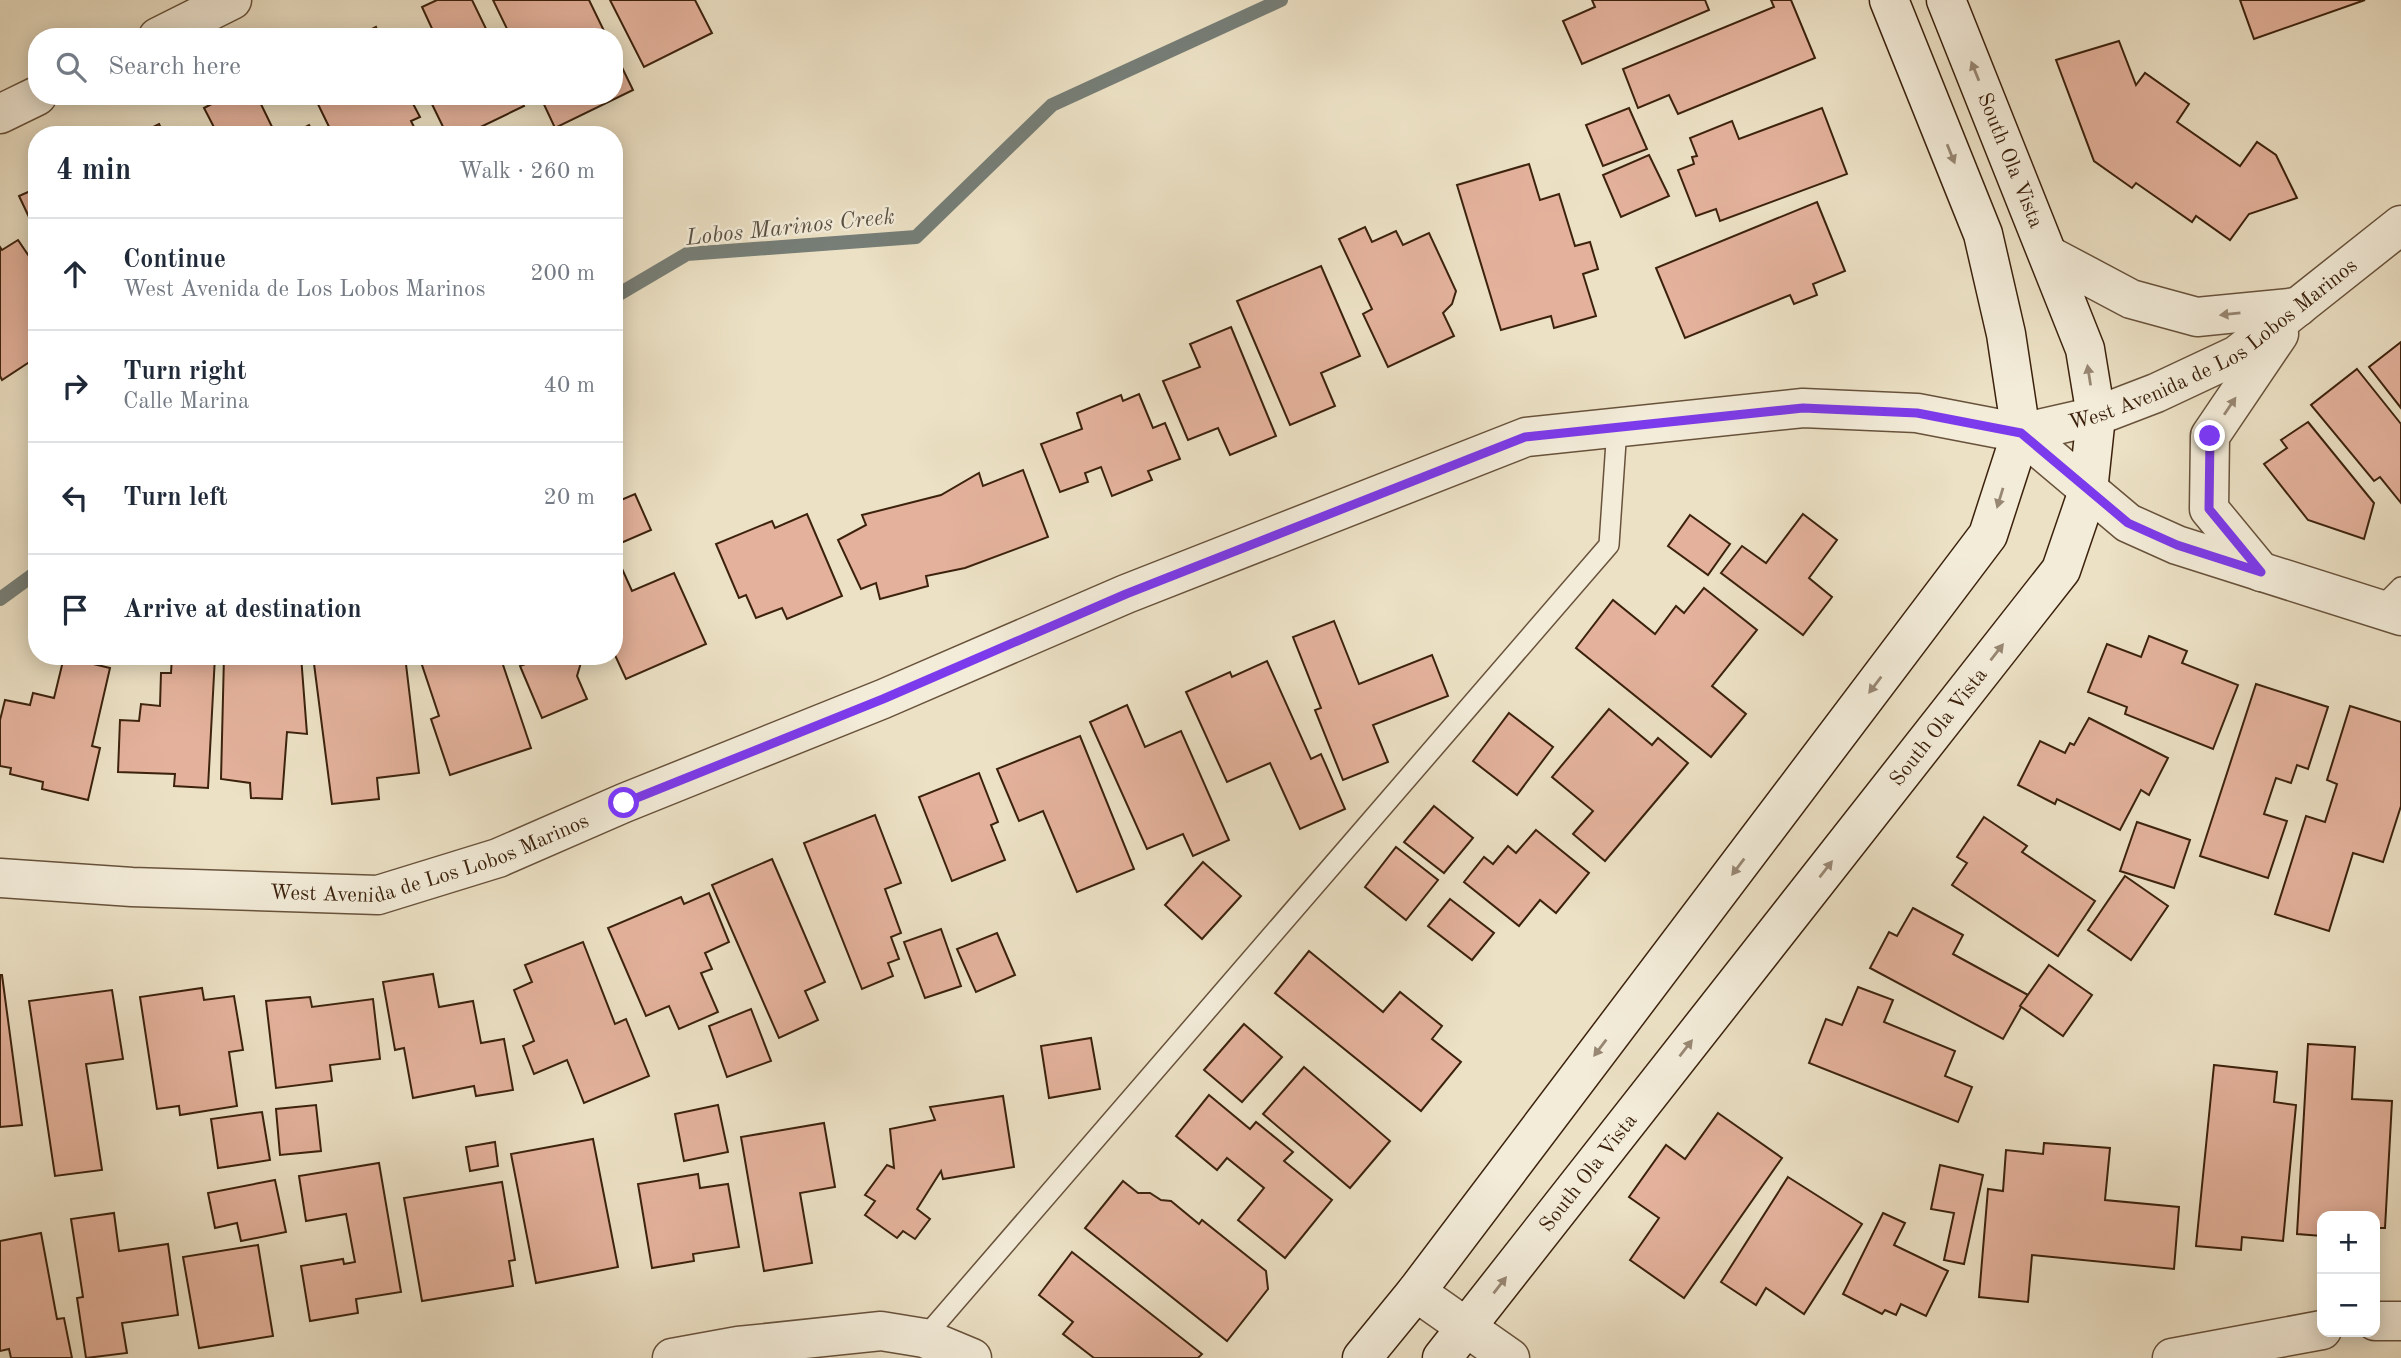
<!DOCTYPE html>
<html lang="en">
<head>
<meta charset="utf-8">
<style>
  body { margin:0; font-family:"Old Standard TT",serif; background:#f6f6f7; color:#1f2937 }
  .controls { position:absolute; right:21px; bottom:21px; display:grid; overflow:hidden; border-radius:14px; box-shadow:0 4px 18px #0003 }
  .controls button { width:63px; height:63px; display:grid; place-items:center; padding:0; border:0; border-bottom:2px solid #e0e1e3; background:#fff; color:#1f2937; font:35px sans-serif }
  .stop { position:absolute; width:21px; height:21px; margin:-16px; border:5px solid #7c3aed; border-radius:50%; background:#fff }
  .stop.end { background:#7c3aed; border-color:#fff; box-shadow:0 2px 7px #0008 }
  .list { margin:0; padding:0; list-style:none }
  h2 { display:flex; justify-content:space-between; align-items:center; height:91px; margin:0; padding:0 28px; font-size:30px }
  h2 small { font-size:23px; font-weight:400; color:#747a83 }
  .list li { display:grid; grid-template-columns:46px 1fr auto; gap:21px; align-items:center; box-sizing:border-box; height:112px; padding:0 28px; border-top:2px solid #e0e1e3 }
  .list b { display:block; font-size:26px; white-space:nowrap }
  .list p { margin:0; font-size:23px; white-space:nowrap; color:#747a83 }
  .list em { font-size:23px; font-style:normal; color:#747a83 }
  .icon { flex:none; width:38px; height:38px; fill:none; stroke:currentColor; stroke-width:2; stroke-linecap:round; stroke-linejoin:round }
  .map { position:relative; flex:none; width:2401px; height:1358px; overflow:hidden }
  .search { position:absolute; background:#fff; box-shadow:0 4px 18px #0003; left:28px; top:28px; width:595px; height:77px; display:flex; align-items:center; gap:18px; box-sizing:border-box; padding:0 24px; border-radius:28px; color:#747a83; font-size:26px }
  .panel { position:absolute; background:#fff; box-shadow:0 4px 18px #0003; left:28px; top:126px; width:595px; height:539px; border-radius:28px }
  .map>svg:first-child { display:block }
</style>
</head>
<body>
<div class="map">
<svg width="2401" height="1358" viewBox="0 0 2401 1358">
  <rect width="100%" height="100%" fill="#ece1c5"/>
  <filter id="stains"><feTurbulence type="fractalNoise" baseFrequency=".00286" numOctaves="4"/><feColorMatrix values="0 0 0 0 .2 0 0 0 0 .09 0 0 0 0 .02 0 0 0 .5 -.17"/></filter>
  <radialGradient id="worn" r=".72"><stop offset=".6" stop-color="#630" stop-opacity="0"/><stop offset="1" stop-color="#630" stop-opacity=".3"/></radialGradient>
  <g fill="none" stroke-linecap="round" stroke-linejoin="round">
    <!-- stream -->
    <g stroke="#767e77" stroke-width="14">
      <polyline points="614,297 687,254 916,237 1052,105 1281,0"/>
      <polyline points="0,599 37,572"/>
    </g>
  </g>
  <!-- building -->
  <g fill="#e4b29c" stroke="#3c220d" stroke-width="2">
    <polygon points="437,0 472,0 490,37 431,37 435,35 422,7"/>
    <polygon points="493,0 589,0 607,37 511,37"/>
    <polygon points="610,0 695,0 712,33 644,67"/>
    <polygon points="1592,0 1705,0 1709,10 1582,64 1563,21 1595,7"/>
    <polygon points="1771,0 1791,0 1815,58 1678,114 1669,95 1638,108 1623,69 1774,7"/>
    <polygon points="2240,0 2365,0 2254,39"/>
    <polygon points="376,27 380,37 356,37"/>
    <polygon points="2119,41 2136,85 2145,73 2189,104 2177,122 2240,166 2257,142 2276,155 2297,198 2249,214 2230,240 2196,216 2192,222 2136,183 2132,188 2094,161 2056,60"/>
    <polygon points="614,51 633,90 555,128 540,96 614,96"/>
    <polygon points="227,96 257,96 276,135 218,135 204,108"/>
    <polygon points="314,96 409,96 420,117 411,121 418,135 333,135"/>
    <polygon points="428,96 519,96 524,106 464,135 447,135"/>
    <polygon points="1629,108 1647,149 1603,166 1586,125"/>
    <polygon points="1822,108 1847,174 1720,221 1716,209 1696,216 1678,170 1694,164 1692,157 1697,156 1690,138 1732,121 1739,139"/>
    <polygon points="159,124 164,135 137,135"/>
    <polygon points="309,125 314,135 290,135"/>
    <polygon points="1649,155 1669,196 1621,217 1603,175"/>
    <polygon points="1529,164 1540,200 1559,194 1575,246 1590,242 1598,269 1583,274 1596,316 1554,328 1551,316 1501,330 1457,185"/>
    <polygon points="37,188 37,234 19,196"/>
    <polygon points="1817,202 1845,271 1813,284 1817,295 1794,304 1790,295 1685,338 1656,268"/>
    <polygon points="1365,227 1372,242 1396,231 1403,245 1429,233 1456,291 1452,304 1443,313 1454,336 1388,367 1363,314 1372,309 1339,239"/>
    <polygon points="18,240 37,268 37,357 2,380 0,376 0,247 2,250"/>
    <polygon points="1321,266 1360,356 1321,373 1335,406 1290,425 1237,301"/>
    <polygon points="1231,327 1276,436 1230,455 1218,428 1188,440 1163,381 1200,367 1190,344"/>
    <polygon points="2401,342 2401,408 2369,367"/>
    <polygon points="2357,369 2401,424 2401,503 2380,477 2374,481 2311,405"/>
    <polygon points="1139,394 1153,428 1165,423 1180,459 1148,471 1152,480 1112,496 1101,467 1085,473 1088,482 1060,492 1041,444 1082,429 1077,413 1121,395 1123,401"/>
    <polygon points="2308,422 2374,503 2364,539 2308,520 2264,464 2287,448 2281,440"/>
    <polygon points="1023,470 1048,537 965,568 926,576 928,586 880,599 876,583 861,589 838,540 866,525 862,515 941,495 979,473 983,486"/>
    <polygon points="635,494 651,530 614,546 614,503"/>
    <polygon points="807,514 842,596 787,619 782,608 756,618 746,595 739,598 716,544 772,521 775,528"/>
    <polygon points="1803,514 1837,540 1809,578 1832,597 1803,635 1721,573 1742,546 1766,563"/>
    <polygon points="1690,515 1730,544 1708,575 1668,546"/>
    <polygon points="614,551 632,591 674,573 706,644 626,679 614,653"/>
    <polygon points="1704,588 1757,630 1712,686 1746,714 1711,757 1576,648 1613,600 1655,634 1676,606 1684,613"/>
    <polygon points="1334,621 1359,684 1432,655 1448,696 1373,725 1388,762 1343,780 1315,710 1321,708 1293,637"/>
    <polygon points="2149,636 2187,651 2182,663 2238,685 2213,749 2125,714 2127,707 2088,692 2107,644 2141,657"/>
    <polygon points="172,656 215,656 208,788 174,786 175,774 118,772 120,720 139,721 141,704 160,706 161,673 171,673"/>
    <polygon points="224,656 301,656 307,734 287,732 282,799 251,798 250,783 221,779"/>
    <polygon points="313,656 405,656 419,773 377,778 379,799 332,804"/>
    <polygon points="419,656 500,656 531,748 450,775 431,719 439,716"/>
    <polygon points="532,656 583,656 577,676 587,699 542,718 520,666 534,661"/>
    <polygon points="64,657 110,668 92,746 100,748 88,800 42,789 43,782 10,774 11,768 0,766 0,720 5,700 30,705 33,693 54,698"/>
    <polygon points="1267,661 1311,759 1321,754 1345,809 1300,829 1270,763 1227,782 1186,692 1230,672 1232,677"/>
    <polygon points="2256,684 2328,707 2308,769 2297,765 2291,783 2276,778 2264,814 2287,821 2268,878 2200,856"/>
    <polygon points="1127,705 1145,747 1181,731 1229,840 1193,856 1183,834 1147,849 1090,722"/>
    <polygon points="2350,706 2401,722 2401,806 2383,862 2353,853 2329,931 2275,914 2306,816 2325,822 2337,784 2327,780"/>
    <polygon points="1609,709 1652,745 1658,738 1688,763 1605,861 1573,834 1593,811 1552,777"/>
    <polygon points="1509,713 1553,747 1517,795 1473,761"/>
    <polygon points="2089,718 2168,758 2149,795 2141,790 2120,830 2057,799 2055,804 2018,785 2040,741 2065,753 2070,743 2074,745"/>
    <polygon points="1080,736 1134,869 1077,892 1043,811 1019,821 997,769"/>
    <polygon points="979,773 998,822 991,825 1005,860 952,881 919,797"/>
    <polygon points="1434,806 1473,838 1444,873 1404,842"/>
    <polygon points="875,815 901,883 885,889 901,933 891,937 899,959 888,963 893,976 862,989 804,843"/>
    <polygon points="1984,817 2027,846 2022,852 2095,901 2058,956 1952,885 1967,863 1957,857"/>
    <polygon points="2137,822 2190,840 2174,888 2120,871"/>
    <polygon points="1536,830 1589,873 1556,913 1540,900 1519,926 1464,882 1484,857 1493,864 1508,846 1516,853"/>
    <polygon points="1396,847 1438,880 1406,920 1365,887"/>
    <polygon points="772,859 825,982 805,991 818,1020 779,1038 712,885"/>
    <polygon points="1203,862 1241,896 1202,939 1165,905"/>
    <polygon points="2125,876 2168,906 2131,960 2088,930"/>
    <polygon points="709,893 729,942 705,953 712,969 701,973 718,1012 679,1029 669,1006 646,1016 608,928 681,897 684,904"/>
    <polygon points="1450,899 1494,933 1472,960 1428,926"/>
    <polygon points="1913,908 1963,935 1953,954 2028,995 2003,1039 1870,968 1889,932 1897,936"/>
    <polygon points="941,929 961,986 925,998 904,942"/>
    <polygon points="997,933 1015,975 976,992 957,949"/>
    <polygon points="583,942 615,1024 626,1019 649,1076 584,1103 567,1060 534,1074 523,1046 534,1041 514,990 532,982 525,965"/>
    <polygon points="1309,951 1383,1012 1400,992 1442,1026 1432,1039 1461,1062 1421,1111 1275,993"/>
    <polygon points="2049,965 2092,995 2063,1036 2020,1006"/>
    <polygon points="433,974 439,1007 473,1001 481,1043 504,1039 513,1090 476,1096 474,1086 413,1098 404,1048 395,1050 383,982"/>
    <polygon points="0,975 2,975 22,1125 0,1127"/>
    <polygon points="1858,987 1893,1000 1884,1022 1955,1051 1945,1076 1972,1087 1958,1122 1809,1063 1826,1019 1842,1025"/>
    <polygon points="202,988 204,1000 234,996 243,1050 229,1052 237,1106 180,1115 179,1106 157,1109 140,997"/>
    <polygon points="112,990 123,1059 86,1064 102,1170 55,1176 29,1001"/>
    <polygon points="310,997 312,1007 373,999 380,1059 330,1065 332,1081 276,1088 266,1001"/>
    <polygon points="751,1009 771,1061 727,1077 709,1026"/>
    <polygon points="1244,1024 1282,1057 1242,1102 1204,1070"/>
    <polygon points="1091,1038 1100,1089 1049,1098 1041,1046"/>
    <polygon points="2308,1044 2355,1047 2352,1099 2392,1101 2385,1228 2375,1228 2375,1216 2322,1216 2322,1236 2297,1234"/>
    <polygon points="2214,1065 2277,1072 2274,1102 2296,1105 2283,1241 2242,1237 2241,1250 2196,1246"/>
    <polygon points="1304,1067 1390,1141 1350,1188 1263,1114"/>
    <polygon points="1209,1095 1250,1129 1256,1122 1293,1152 1284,1161 1332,1200 1285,1258 1238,1220 1264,1188 1227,1158 1217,1170 1176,1136"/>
    <polygon points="1003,1096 1014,1167 943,1179 941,1171 917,1209 930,1219 915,1239 903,1231 897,1238 865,1215 875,1201 865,1195 887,1165 894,1168 890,1129 935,1120 930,1107"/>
    <polygon points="316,1105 321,1151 280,1155 276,1109"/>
    <polygon points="718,1105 728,1152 684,1161 675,1114"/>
    <polygon points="262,1112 270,1160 218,1168 211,1119"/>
    <polygon points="1718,1113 1782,1158 1684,1298 1630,1260 1659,1218 1629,1197 1666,1145 1685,1159"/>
    <polygon points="824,1123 835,1187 800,1193 812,1263 764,1271 741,1137"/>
    <polygon points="593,1139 618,1267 536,1283 511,1154"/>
    <polygon points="495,1142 498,1166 470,1171 466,1147"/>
    <polygon points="2044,1143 2110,1148 2105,1200 2179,1207 2174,1269 2032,1255 2028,1302 1979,1297 1988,1189 2003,1191 2006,1150 2043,1154"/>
    <polygon points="379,1163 401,1292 356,1299 358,1313 310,1321 301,1266 343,1259 344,1264 355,1262 346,1214 306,1221 299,1176"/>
    <polygon points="1940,1165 1983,1175 1964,1264 1944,1260 1954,1213 1931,1209"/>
    <polygon points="698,1174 700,1188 728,1184 739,1247 693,1254 694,1261 652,1268 638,1184"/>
    <polygon points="1788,1177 1862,1224 1804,1314 1766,1288 1756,1305 1721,1282"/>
    <polygon points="275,1180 286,1232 241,1241 237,1223 215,1228 208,1193"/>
    <polygon points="1123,1181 1138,1193 1150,1193 1161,1200 1171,1201 1199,1224 1202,1220 1266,1271 1268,1289 1227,1341 1085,1228"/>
    <polygon points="502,1182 515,1260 509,1261 513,1286 422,1301 404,1198"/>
    <polygon points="114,1213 119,1251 168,1244 178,1315 122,1323 127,1353 86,1358 77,1298 83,1297 71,1219"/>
    <polygon points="1883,1213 1905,1223 1894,1245 1948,1271 1926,1316 1901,1304 1896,1315 1885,1310 1882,1314 1843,1294"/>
    <polygon points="41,1233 57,1319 64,1318 72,1358 11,1358 9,1349 0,1351 0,1241"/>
    <polygon points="258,1245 273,1336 199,1348 183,1257"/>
    <polygon points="1072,1252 1202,1354 1198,1358 1094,1358 1063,1334 1073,1322 1039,1295"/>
  </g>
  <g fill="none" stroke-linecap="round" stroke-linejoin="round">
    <!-- service casing -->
    <g stroke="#68523b" stroke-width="22">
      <g id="service">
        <polyline points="2379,609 2401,587"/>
        <polyline points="924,1338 1609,545 1617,427"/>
      </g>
    </g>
    <!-- minor casing -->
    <g stroke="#68523b" stroke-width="41">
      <g id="minor">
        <polyline points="158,37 232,0"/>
        <polyline points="0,114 37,96"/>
        <polyline points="2021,433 2128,523 2177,545 2401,616"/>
        <polyline points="1416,1292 1510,1358"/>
        <polyline points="2375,1321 2401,1321"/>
        <polyline points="672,1358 738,1346 881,1331 924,1338 972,1358"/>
        <polyline points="2172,1358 2322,1330"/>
      </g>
    </g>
    <!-- tertiary casing -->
    <g stroke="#68523b" stroke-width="41">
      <g id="tertiary">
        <polyline points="2050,256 2131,299 2197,317 2298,307"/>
        <polyline points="2261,572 2209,509 2210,436 2279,334"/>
        <path id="s1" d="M0,878L132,887L378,895L498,858L624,803L883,699L1126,594L1526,437L1803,408L1917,413L2021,433L2096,416L2156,393L2237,355L2401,225"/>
      </g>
    </g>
    <!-- secondary casing -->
    <g stroke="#3c220d" stroke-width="41">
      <g id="secondary">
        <polyline points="1362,1358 1416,1292 1988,535 2021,433 2006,334 1983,234 1889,0"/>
        <path id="s2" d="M1442,1358L2061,570L2088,491L2096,416L2085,349L1946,0"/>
      </g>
    </g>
    <!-- service -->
    <use href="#service" stroke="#f3ecd9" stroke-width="19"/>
    <!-- minor -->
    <use href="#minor" stroke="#f3ecd9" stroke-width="38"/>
    <!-- tertiary -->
    <use href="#tertiary" stroke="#f3ecd9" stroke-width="38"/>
    <!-- secondary -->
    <use href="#secondary" stroke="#f3ecd9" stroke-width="38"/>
  </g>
  <!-- one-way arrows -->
  <defs><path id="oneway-solid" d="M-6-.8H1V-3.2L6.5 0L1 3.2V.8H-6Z" transform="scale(1.75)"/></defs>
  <g fill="#988773">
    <use href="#oneway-solid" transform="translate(1975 71) rotate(-112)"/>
    <use href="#oneway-solid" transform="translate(1951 154) rotate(68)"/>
    <use href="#oneway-solid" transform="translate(2230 314) rotate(174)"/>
    <use href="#oneway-solid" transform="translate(2089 375) rotate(-99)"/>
    <use href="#oneway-solid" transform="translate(2230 406) rotate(-56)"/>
    <use href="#oneway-solid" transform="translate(2000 498) rotate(107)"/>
    <use href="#oneway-solid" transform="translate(1997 652) rotate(-52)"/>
    <use href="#oneway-solid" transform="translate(1875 685) rotate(127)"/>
    <use href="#oneway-solid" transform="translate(1738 867) rotate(127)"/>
    <use href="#oneway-solid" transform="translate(1826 869) rotate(-52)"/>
    <use href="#oneway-solid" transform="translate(1600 1048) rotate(127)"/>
    <use href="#oneway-solid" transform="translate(1686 1048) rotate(-52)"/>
    <use href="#oneway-solid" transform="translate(1500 1285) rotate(-52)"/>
  </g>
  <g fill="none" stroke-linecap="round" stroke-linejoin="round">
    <!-- route -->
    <polyline stroke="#7c3aed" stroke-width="9" points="624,803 883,699 1126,594 1525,437 1803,408 1917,413 2021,433 2128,523 2177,545 2261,572 2209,509 2210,436"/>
  </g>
  <g text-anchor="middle" stroke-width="5" stroke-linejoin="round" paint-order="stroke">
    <!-- street labels -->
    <g font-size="21" fill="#3c220d" stroke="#f3ecd9">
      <text transform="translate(2011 160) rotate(68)" y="7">South Ola Vista</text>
      <text dy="7" stroke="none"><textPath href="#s1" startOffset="2328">West Avenida de Los Lobos Marinos</textPath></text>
      <text dy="7" stroke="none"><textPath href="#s2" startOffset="803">South Ola Vista</textPath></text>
      <text dy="7" stroke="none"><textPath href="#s1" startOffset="436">West Avenida de Los Lobos Marinos</textPath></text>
      <text dy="7" stroke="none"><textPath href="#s2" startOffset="236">South Ola Vista</textPath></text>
    </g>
    <!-- water labels -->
    <g font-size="23" font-style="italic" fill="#595042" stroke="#f3ecd9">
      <text transform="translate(790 226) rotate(-6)" y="8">Lobos Marinos Creek</text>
    </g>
  </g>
  <rect width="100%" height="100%" filter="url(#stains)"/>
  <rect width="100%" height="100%" fill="url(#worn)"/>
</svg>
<div class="controls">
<button>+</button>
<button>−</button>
</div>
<div class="stop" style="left:624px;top:803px"></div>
<div class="stop end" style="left:2210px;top:436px"></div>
<div class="search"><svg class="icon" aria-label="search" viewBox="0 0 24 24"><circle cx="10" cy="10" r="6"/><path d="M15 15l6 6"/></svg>Search here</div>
<section class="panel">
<h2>4 min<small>Walk · 260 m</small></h2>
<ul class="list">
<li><svg class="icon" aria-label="ahead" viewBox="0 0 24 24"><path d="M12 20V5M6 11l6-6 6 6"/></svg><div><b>Continue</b><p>West Avenida de Los Lobos Marinos</p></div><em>200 m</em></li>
<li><svg class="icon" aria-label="right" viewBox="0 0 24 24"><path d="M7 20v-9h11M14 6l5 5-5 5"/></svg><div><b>Turn right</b><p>Calle Marina</p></div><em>40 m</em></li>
<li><svg class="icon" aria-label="left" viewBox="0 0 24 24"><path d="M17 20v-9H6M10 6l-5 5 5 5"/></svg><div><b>Turn left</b></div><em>20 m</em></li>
<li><svg class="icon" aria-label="arrive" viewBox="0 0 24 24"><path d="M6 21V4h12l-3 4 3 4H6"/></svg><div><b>Arrive at destination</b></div></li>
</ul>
</section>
</div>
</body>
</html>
